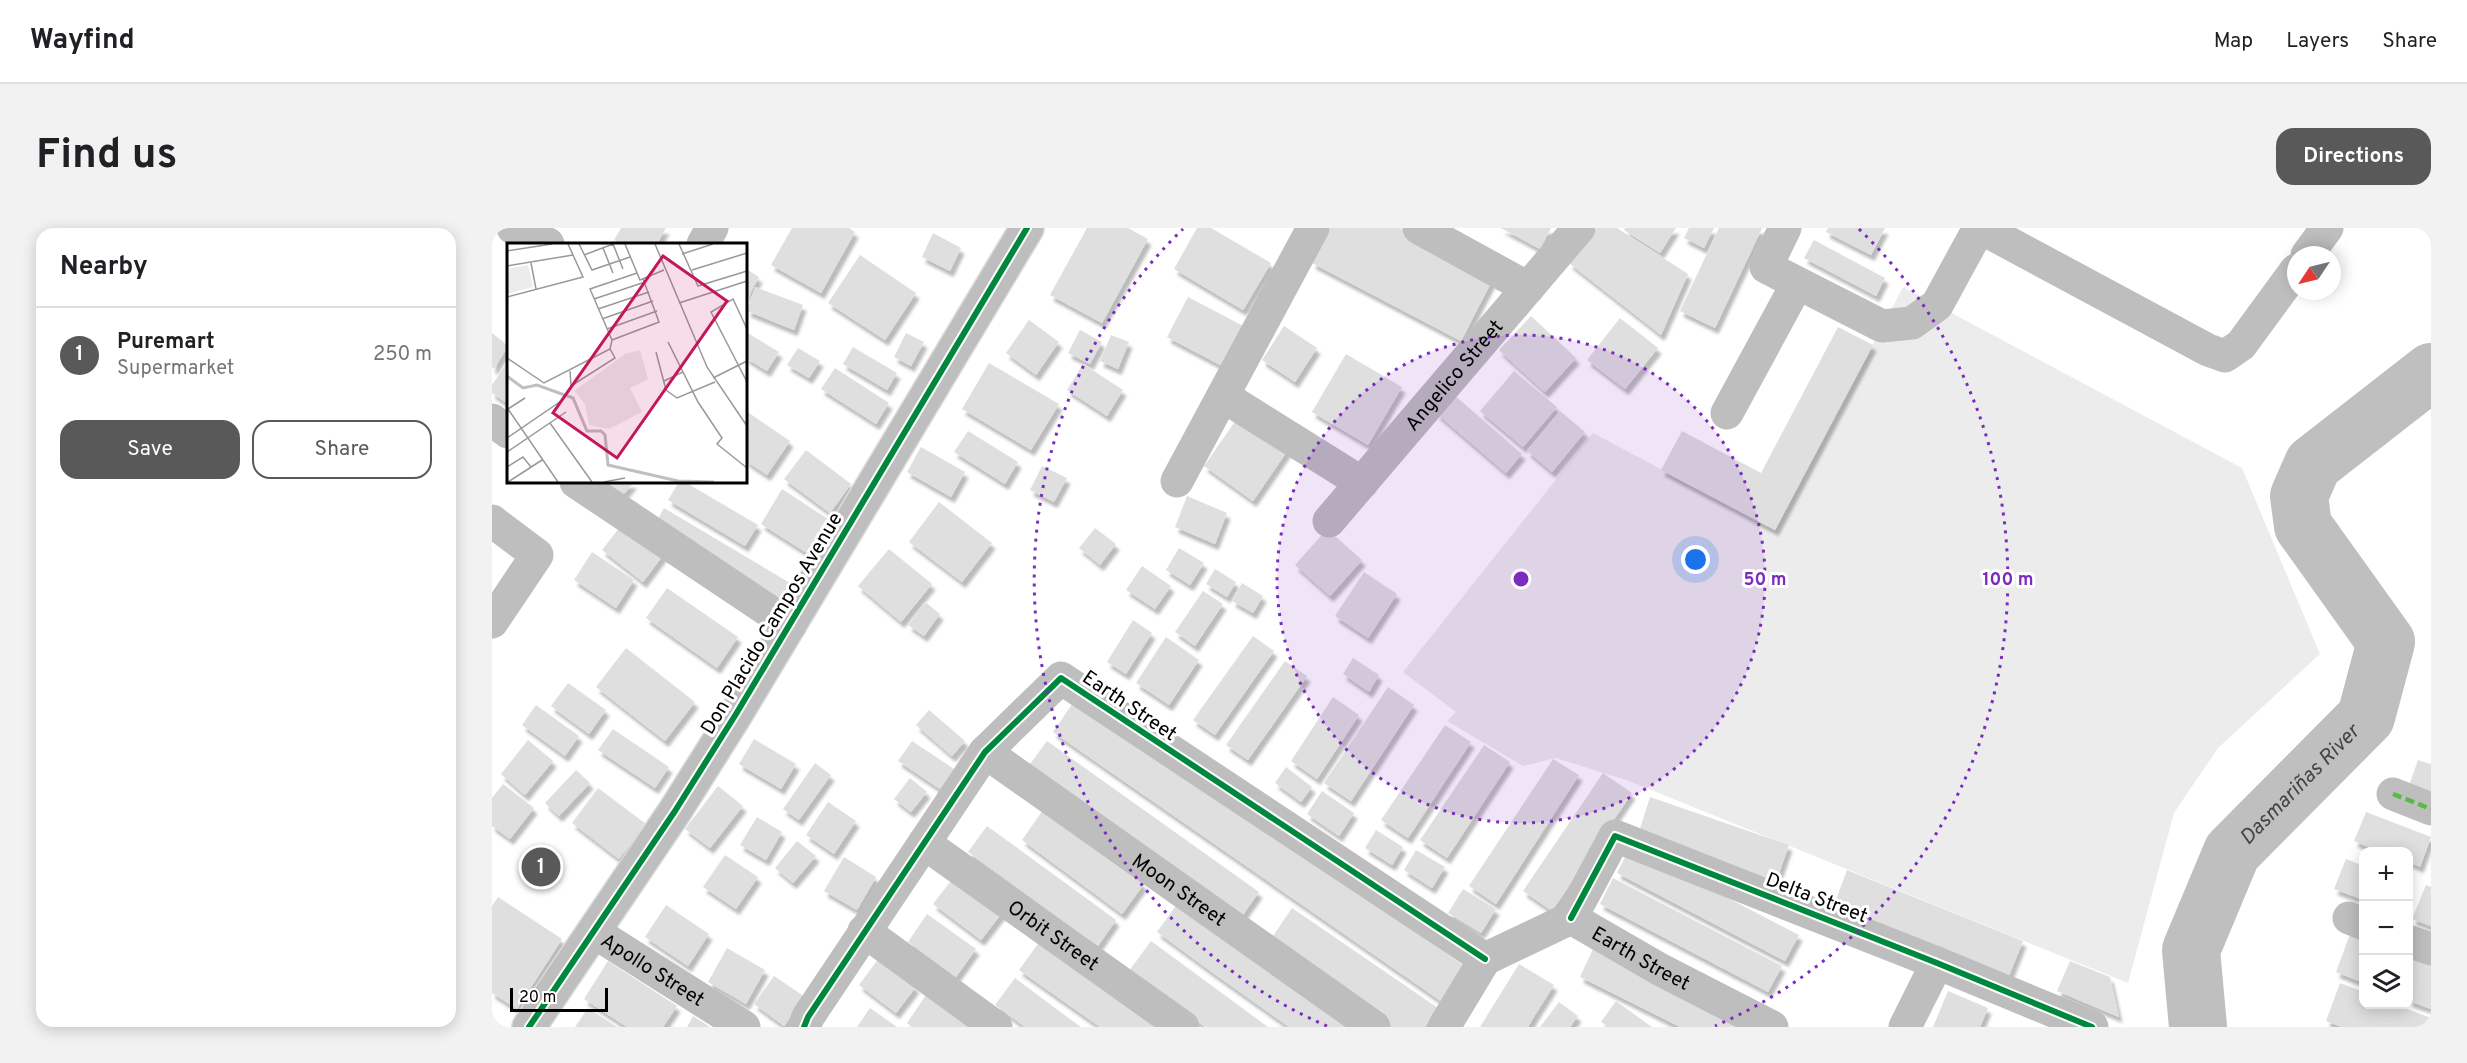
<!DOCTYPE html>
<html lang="en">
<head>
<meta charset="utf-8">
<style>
  body { margin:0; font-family:Overpass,sans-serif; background:#f2f2f2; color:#202124 }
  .controls { position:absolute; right:18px; bottom:18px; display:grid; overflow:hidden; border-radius:12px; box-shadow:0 3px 15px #0003 }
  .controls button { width:54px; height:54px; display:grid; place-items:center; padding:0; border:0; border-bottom:2px solid #e0e0e0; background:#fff; color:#202124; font:30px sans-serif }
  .compass { position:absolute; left:1795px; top:18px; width:54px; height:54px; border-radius:50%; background:#fff; box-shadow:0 3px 15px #0003; rotate:235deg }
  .scale { position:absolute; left:18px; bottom:15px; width:98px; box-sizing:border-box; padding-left:6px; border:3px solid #000; border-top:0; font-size:16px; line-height:21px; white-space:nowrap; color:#000; -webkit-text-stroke:4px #fff; paint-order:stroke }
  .you { position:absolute; left:1204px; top:332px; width:21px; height:21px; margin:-15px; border:4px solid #fff; border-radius:50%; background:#1a73e8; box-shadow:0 0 0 9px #1a73e833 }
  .badge { display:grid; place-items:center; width:39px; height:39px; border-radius:50%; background:#595959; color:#fff; font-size:20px; font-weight:700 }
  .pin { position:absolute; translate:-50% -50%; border:3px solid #fff; box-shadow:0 2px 6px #0006 }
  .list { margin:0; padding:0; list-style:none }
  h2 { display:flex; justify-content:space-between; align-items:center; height:78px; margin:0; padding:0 24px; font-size:26px }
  h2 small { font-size:20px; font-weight:400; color:#757577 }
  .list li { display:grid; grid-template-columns:39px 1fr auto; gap:18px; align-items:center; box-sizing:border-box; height:96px; padding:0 24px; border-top:2px solid #e0e0e0 }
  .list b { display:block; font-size:22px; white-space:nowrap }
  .list p { margin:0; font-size:20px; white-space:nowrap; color:#757577 }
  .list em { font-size:20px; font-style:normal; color:#757577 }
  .actions { display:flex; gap:12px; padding:18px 24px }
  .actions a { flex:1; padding:14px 0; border:2px solid #595959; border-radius:18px; text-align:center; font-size:21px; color:#595959 }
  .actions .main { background:#595959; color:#fff }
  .icon { flex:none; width:33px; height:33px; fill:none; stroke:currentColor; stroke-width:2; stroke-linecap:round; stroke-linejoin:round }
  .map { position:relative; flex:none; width:1939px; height:799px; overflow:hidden; border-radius:18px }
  header { display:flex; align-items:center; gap:36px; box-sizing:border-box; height:84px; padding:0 30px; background:#fff; border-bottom:2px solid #e0e0e0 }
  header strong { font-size:28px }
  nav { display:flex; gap:33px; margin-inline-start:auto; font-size:21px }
  .intro { display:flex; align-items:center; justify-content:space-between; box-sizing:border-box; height:144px; padding:0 36px }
  h1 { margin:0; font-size:42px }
  .button { padding:15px 27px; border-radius:18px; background:#595959; color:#fff; font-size:21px; font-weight:700 }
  main { display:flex; gap:36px; padding:0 36px }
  aside { flex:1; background:#fff; border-radius:18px; box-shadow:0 3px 15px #0003 }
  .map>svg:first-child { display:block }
</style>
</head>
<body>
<header>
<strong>Wayfind</strong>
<nav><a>Map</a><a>Layers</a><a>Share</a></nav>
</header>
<div class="intro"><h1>Find us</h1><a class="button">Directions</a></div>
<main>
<aside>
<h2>Nearby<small></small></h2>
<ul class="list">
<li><span class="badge">1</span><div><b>Puremart</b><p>Supermarket</p></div><em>250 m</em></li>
</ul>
<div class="actions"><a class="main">Save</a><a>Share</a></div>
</aside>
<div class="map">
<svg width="1939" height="799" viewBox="0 0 1939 799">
  <defs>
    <filter id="shadow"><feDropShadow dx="3.5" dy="6" stdDeviation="1.5" flood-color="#0004"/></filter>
  </defs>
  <rect width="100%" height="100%" fill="#fff"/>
  <!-- green -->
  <polygon fill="#ececec" points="1411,59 1750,240 1828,426 1726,520 1682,585 1636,755 1137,553 1064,530 1031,538 955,493 964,484 911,444 1101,205 1283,302"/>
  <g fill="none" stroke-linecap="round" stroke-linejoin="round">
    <!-- river -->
    <path stroke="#bfbfbf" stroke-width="58" id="s1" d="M1706,799L1699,722L1740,624L1874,489L1894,414L1811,298L1807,268L1821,236L1939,144"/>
  </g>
  <!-- building -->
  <g fill="#dfdfdf" filter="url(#shadow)">
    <polygon points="129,0 174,0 165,16 130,16 122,12"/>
    <polygon points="300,0 357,0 363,4 329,65 279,37"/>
    <polygon points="595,0 636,0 656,11 610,95 558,67"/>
    <polygon points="705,0 719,0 779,35 751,82 682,41"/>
    <polygon points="838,0 908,0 1002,49 969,113 820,35"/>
    <polygon points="1009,0 1059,0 1048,21"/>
    <polygon points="1105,0 1125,0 1196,46 1169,107 1077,35"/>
    <polygon points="1133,0 1184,0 1168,25 1132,2"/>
    <polygon points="1197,0 1222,0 1212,20 1192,10"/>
    <polygon points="1227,0 1270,0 1223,100 1188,83"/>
    <polygon points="1336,0 1393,0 1379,27 1334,4"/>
    <polygon points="441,5 469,20 458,43 430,29"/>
    <polygon points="1322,12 1393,50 1384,68 1312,30"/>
    <polygon points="368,27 424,65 393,112 336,75"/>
    <polygon points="254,41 267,49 255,71 254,70"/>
    <polygon points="263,59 311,77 302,102 255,83"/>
    <polygon points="696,69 755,100 734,140 675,109"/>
    <polygon points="1039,88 1084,130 1053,164 1007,122"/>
    <polygon points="1128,90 1166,120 1133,161 1095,132"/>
    <polygon points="537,92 567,114 544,147 514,125"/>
    <polygon points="792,98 825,120 803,154 770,132"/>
    <polygon points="1346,99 1381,117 1283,302 1169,242 1190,203 1269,245"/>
    <polygon points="588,102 610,114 598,136 576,125"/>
    <polygon points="254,104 287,124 275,143 254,130"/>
    <polygon points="0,105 16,118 2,141 0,139"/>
    <polygon points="414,105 432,114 419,138 402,129"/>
    <polygon points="619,107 637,114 626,141 608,133"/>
    <polygon points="361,119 405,145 395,162 351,136"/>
    <polygon points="306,120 328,133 317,150 295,137"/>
    <polygon points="854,126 910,159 876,217 820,184"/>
    <polygon points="16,133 16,169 13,174 0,165 0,157"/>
    <polygon points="497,135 567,176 539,222 470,181"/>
    <polygon points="591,136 631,162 615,188 575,162"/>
    <polygon points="343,140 397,175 384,196 329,161"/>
    <polygon points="1022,143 1065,179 1031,219 988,183"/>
    <polygon points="961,166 1030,226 1014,245 944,185"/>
    <polygon points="254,183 298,213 275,247 254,233"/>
    <polygon points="1068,183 1093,204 1060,244 1035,223"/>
    <polygon points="749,185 798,219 761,273 712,238"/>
    <polygon points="476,203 526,234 513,256 462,224"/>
    <polygon points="429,219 473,244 459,269 415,244"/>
    <polygon points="314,222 359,256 338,285 292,251"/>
    <polygon points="550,238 575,250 562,274 538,262"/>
    <polygon points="113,254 142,254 131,267"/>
    <polygon points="187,254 193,254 266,297 253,318 176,272"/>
    <polygon points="290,261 336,291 315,325 269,296"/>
    <polygon points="695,268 735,285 723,316 683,299"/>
    <polygon points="447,274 500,315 470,354 417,314"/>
    <polygon points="172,280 298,355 288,372 162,298"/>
    <polygon points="131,295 172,326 151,354 110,322"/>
    <polygon points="603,300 624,316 608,337 587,320"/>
    <polygon points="835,301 870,332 838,368 803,337"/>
    <polygon points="687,320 712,335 698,357 674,342"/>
    <polygon points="397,321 440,356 409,394 366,358"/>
    <polygon points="100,324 142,352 124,380 82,352"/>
    <polygon points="650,338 679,358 663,381 634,362"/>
    <polygon points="723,341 744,354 735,369 714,356"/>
    <polygon points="872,344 905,366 876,410 843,388"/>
    <polygon points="750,355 771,368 761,385 740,373"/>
    <polygon points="175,360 246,409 225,440 154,390"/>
    <polygon points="711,363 731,376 703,418 683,404"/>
    <polygon points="433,374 448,386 432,408 416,397"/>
    <polygon points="641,392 660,405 634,446 615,434"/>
    <polygon points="761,408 782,423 723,507 701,492"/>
    <polygon points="674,409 707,432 677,477 644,455"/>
    <polygon points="134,420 203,474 173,513 104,459"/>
    <polygon points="861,430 887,447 877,464 851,446"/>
    <polygon points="793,433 815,448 756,532 734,517"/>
    <polygon points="76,455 114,482 97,506 59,478"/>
    <polygon points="896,459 922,477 859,573 832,555"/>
    <polygon points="585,469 977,741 953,776 561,504"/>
    <polygon points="841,469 867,487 825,551 799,533"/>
    <polygon points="44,477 87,508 73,528 30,497"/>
    <polygon points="437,482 473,513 460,528 424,497"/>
    <polygon points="953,497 979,514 916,610 889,592"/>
    <polygon points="121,501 177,539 163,560 106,522"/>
    <polygon points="262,511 304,536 289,561 247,536"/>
    <polygon points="36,512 61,533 33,567 9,546"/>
    <polygon points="420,513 462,541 448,561 406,533"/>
    <polygon points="555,513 767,664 748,691 535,540"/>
    <polygon points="992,517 1018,534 955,630 928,612"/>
    <polygon points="1061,531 1087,547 1004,676 977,658"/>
    <polygon points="1926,532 1939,536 1939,579 1913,569"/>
    <polygon points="323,535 339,547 307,592 291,581"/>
    <polygon points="794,539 820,559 809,574 783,555"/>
    <polygon points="84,542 98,555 67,588 53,575"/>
    <polygon points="1111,545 1140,565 1060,683 1031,663"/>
    <polygon points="418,550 435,564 419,584 402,571"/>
    <polygon points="11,556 42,580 18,611 0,598 0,570"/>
    <polygon points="226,558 251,578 218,620 193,601"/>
    <polygon points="106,560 154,596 127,631 80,595"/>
    <polygon points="830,563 862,585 847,608 815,586"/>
    <polygon points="1158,569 1297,617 1284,654 1146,607"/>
    <polygon points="336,574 364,593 342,626 314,607"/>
    <polygon points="551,582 652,656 630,686 530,612"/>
    <polygon points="1874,584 1939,609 1928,639 1917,634 1916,624 1888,624 1862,613"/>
    <polygon points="265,589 290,604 274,632 248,617"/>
    <polygon points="495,598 624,692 606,718 476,624"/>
    <polygon points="884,602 911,619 900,637 873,620"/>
    <polygon points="305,613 324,628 301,655 283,640"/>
    <polygon points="1138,619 1307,707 1293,733 1125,645"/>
    <polygon points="924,622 953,639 940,660 912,642"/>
    <polygon points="233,627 266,649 244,681 211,659"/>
    <polygon points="352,629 384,649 365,682 332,663"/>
    <polygon points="1854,631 1872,638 1872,672 1842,661"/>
    <polygon points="1355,642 1531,713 1517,748 1342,677"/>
    <polygon points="462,649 510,685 489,712 441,676"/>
    <polygon points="1121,650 1290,738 1276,764 1108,676"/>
    <polygon points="1934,657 1939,659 1939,698 1920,691"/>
    <polygon points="971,661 1004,681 989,705 956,685"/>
    <polygon points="6,669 70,711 25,781 0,765 0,678"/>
    <polygon points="685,676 856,799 797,799 721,745 665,704"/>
    <polygon points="174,677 217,706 196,738 153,709"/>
    <polygon points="800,680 946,780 933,799 894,799 775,717"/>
    <polygon points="435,686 484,721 464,749 416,714"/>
    <polygon points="1858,706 1872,711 1872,755 1844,744"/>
    <polygon points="548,713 668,799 608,799 527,742"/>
    <polygon points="659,713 776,799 713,799 637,743"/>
    <polygon points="235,720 273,742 254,776 216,754"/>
    <polygon points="1101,721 1255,799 1188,799 1088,749"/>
    <polygon points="1917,729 1939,737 1939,781 1917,773"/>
    <polygon points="387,730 424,759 404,785 367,757"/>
    <polygon points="116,733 185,778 171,799 135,799 92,771"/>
    <polygon points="1578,733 1618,749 1627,789 1565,763"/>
    <polygon points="1027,736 1062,757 1043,787 1036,799 988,799"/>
    <polygon points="282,748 313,769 292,798 262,776"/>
    <polygon points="523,750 571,786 589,799 533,799 503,777"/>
    <polygon points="1848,755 1872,764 1872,777 1905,777 1939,790 1939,799 1850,799 1834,793"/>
    <polygon points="1456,763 1496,780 1488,799 1441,799"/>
    <polygon points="436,764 485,799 420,799 415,795"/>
    <polygon points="1124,773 1160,799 1117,799 1109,794"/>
    <polygon points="1067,774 1086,788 1078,799 1048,799"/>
    <polygon points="96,780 125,799 83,799"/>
    <polygon points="378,780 405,799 365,799"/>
    <polygon points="201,788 218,799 195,799"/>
  </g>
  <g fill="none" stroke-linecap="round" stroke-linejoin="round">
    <!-- major casing -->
    <g stroke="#dbdbdb" stroke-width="36">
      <polyline id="major" points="37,799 183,583 244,486 535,0"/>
    </g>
    <!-- minor -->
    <g stroke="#bebebe" stroke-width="33">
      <polyline points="21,0 56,16"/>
      <polyline points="927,0 1036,60"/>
      <polyline points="1293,0 1274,39 1390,98 1420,95 1445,77 1487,0"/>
      <polyline points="1489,0 1716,122 1733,128 1749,117 1804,42"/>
      <polyline points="211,16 220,0"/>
      <polyline points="1815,27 1835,0"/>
      <polyline points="731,168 870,255"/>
      <polyline points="1235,185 1305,56"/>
      <polyline points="0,192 16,204"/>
      <polyline points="685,253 821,0"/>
      <polyline points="84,254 298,397"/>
      <polyline points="0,293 45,327 0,394"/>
      <path id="s2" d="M837,293L1087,0"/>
      <path id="s3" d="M493,524L882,799"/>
      <polyline points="1901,566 1939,581"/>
      <path id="s4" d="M432,615L691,799"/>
      <polyline points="1079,690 1123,608 1445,735 1600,799"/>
      <polyline points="1857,690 1872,696"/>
      <polyline points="372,703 504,799"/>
      <path id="s5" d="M102,704L252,799"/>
      <polyline points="1916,713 1939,721"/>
      <path id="s6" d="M993,731L1079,690L1169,742L1280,799"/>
      <polyline points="312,799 316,789 493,524 569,450 993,731"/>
      <polyline points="952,799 993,731"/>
      <polyline points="1413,799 1445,735"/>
    </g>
    <!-- major -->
    <use href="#major" stroke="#bebebe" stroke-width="33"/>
    <!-- quiet -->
    <polyline stroke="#58b947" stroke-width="4.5" stroke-dasharray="9 4.5" stroke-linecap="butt" points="1901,566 1939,581"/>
    <!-- cycleway casing -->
    <g stroke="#fff" stroke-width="10">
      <g id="cycleway">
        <polyline points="1079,690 1123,608 1445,735 1600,799"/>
        <polyline points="37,799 183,583 244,486 535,0"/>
        <polyline points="312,799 316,789 493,524 569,450 993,731"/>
      </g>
    </g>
    <!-- cycleway -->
    <use href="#cycleway" stroke="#00873e" stroke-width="6"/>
  </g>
  <!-- distance rings -->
  <circle cx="1029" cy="351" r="244" fill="#7b2cbf" fill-opacity=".12"/>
  <g fill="none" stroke="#7b2cbf" stroke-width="3" stroke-dasharray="3 6">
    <circle cx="1029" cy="351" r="244"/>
    <path d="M835 798A487 487 0 0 1 691 1M1367 1A487 487 0 0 1 1223 798"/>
  </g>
  <g text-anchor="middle" stroke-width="6" stroke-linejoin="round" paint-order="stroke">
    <!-- street labels -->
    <g font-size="20" fill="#000" stroke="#fff">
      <text dy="7" stroke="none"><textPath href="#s2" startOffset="192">Angelico Street</textPath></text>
      <text transform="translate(279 395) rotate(-59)" y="7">Don Placido Campos Avenue</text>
      <text transform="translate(638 477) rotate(34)" y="7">Earth Street</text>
      <text dy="7" stroke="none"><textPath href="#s3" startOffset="238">Moon Street</textPath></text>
      <text transform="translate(1325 669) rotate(21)" y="7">Delta Street</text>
      <text dy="7" stroke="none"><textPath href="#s4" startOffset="159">Orbit Street</textPath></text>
      <text dy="7" stroke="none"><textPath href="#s6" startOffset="176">Earth Street</textPath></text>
      <text dy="7" stroke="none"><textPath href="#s5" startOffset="70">Apollo Street</textPath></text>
    </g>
    <!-- water labels -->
    <g font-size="21" font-style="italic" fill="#444" stroke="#fff">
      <text dy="7" stroke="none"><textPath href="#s1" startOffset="279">Dasmariñas River</textPath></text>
    </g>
  </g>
  <!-- overview -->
  <g transform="translate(15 15)">
    <rect width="240" height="240" fill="#fff"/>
    <path d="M21,22L26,44L0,51V26ZM133,107L141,136L123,145L135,169L102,186L82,182L78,161L67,148L118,111Z" fill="#ececec"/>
    <path fill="none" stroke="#bfbfbf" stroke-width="3" d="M0,133L16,145L30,142L66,155L80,188H94L98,192L101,222L171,238L207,239"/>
    <path fill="none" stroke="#999" stroke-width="1.5" d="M72,1L85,27L123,14M118,1L133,37L157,27M148,1L200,124L240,183M172,1L191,43L240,28M96,5L106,30M0,8L45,1M175,11L206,1M77,12L106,1L116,26M24,20L29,46M0,23L66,12M185,27L240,10M0,54L76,34L61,1M87,56L138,39M172,60L240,38M91,66L142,49M95,76L146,58M100,86L150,68M240,86L226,56L204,69L240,139M105,97L83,46L130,30M105,97L152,79L136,36M161,99L191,159L215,195L210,201L240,225M149,109L159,147L170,155L208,139M0,115L37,140L103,106L105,97M206,135L240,118M157,138L176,129M64,143L108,115L103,106M1,166L51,239M1,166L18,155M43,180L85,239M0,195L54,158L64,143L63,128M0,209L59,169M0,224L16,214L24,224M1,239L35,217M97,239L118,235"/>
    <path fill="#c2185b" fill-opacity="0.15" stroke="#c2185b" stroke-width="3" d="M156,13L220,58L110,215L46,170Z"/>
    <rect width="240" height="240" fill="none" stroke="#000" stroke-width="3"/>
  </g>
  <circle cx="1029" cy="351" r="9" fill="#7b2cbf" stroke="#fff" stroke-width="3"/>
  <g font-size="18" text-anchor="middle" font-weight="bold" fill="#7b2cbf" stroke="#fff" stroke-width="6" stroke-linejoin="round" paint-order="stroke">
    <text x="1273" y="357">50 m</text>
    <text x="1516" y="357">100 m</text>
  </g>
</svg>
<div class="controls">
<button>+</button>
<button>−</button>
<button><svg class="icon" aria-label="layers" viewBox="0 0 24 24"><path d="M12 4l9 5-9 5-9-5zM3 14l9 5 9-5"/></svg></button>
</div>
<svg class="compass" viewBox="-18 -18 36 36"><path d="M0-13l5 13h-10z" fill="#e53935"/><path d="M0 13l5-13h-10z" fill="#757577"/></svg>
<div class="scale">20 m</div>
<div class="you"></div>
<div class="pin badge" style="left:49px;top:639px">1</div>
</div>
</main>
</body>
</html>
